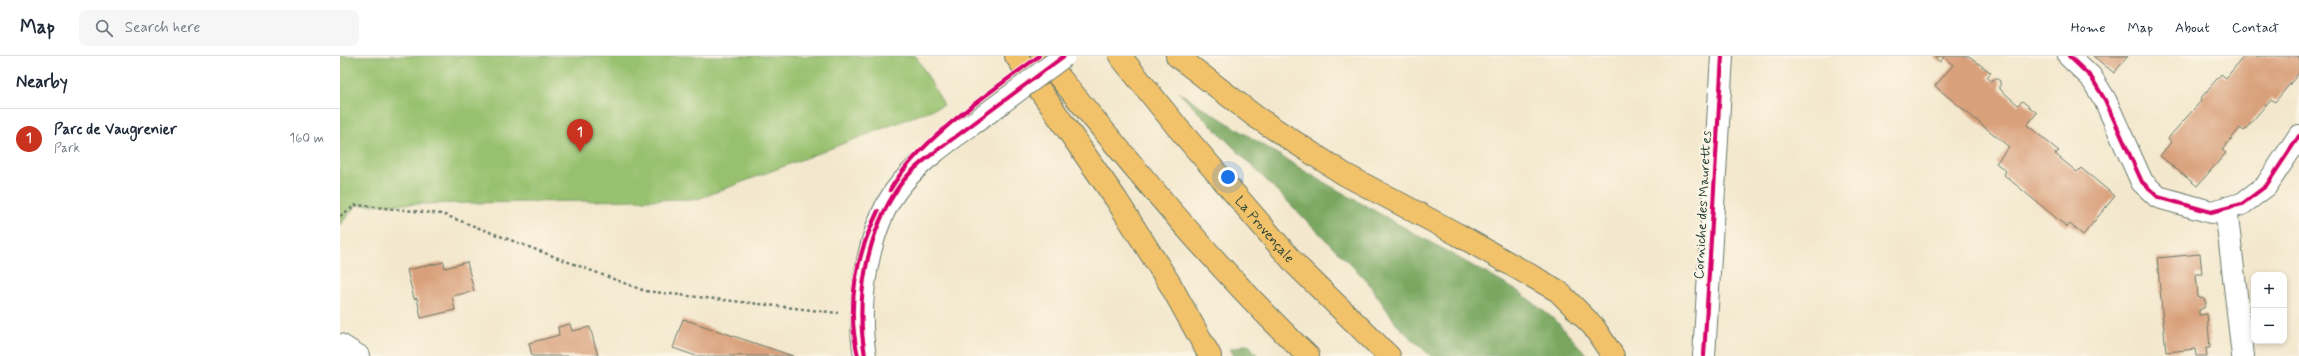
<!DOCTYPE html>
<html lang="en">
<head>
<meta charset="utf-8">
<style>
  body { margin:0; font-family:Mynerve,sans-serif; background:#f6f6f7; color:#1f2937 }
  .controls { position:absolute; right:12px; bottom:12px; display:grid; overflow:hidden; border-radius:8px; box-shadow:0 2px 6px #0003 }
  .controls button { width:36px; height:36px; display:grid; place-items:center; padding:0; border:0; border-bottom:1px solid #e0e1e3; background:#fff; color:#1f2937; font:20px sans-serif }
  .you { position:absolute; left:888px; top:121px; width:14px; height:14px; margin:-10px; border:3px solid #fff; border-radius:50%; background:#1a73e8; box-shadow:0 0 0 6px #1a73e833 }
  .badge { display:grid; place-items:center; width:26px; height:26px; border-radius:50%; background:#c8321e; color:#fff; font-size:13px; font-weight:700 }
  .pin { position:absolute; translate:-50% -33px; filter:drop-shadow(0 1px 2px #0008) }
  .pin::after { content:''; position:absolute; top:21px; width:14px; height:12px; background:inherit; clip-path:polygon(0 0,100% 0,50% 100%) }
  .list { margin:0; padding:0; list-style:none }
  h2 { display:flex; justify-content:space-between; align-items:center; height:52px; margin:0; padding:0 16px; font-size:17px }
  h2 small { font-size:13px; font-weight:400; color:#747a83 }
  .list li { display:grid; grid-template-columns:26px 1fr auto; gap:12px; align-items:center; box-sizing:border-box; height:60px; padding:0 16px; border-top:1px solid #e0e1e3 }
  .list b { display:block; font-size:15px; white-space:nowrap }
  .list p { margin:0; font-size:13px; white-space:nowrap; color:#747a83 }
  .list em { font-size:13px; font-style:normal; color:#747a83 }
  .icon { flex:none; width:22px; height:22px; fill:none; stroke:currentColor; stroke-width:2; stroke-linecap:round; stroke-linejoin:round }
  .map { position:relative; flex:none; width:1959px; height:300px; overflow:hidden }
  header { display:flex; align-items:center; gap:24px; box-sizing:border-box; height:56px; padding:0 20px; background:#fff; border-bottom:1px solid #e0e1e3 }
  header strong { font-size:19px }
  nav { display:flex; gap:22px; margin-inline-start:auto; font-size:14px }
  .search { width:280px; height:36px; background:#f6f6f7; display:flex; align-items:center; gap:10px; box-sizing:border-box; padding:0 14px; border-radius:8px; color:#747a83; font-size:15px }
  main { display:flex }
  aside { flex:1; background:#fff }
  .map>svg:first-child { display:block }
</style>
</head>
<body>
<header>
<strong>Map</strong>
<div class="search"><svg class="icon" aria-label="search" viewBox="0 0 24 24"><circle cx="10" cy="10" r="6"/><path d="M15 15l6 6"/></svg>Search here</div>
<nav><a>Home</a><a>Map</a><a>About</a><a>Contact</a></nav>
</header>
<main>
<aside>
<h2>Nearby<small></small></h2>
<ul class="list">
<li><span class="badge">1</span><div><b>Parc de Vaugrenier</b><p>Park</p></div><em>160 m</em></li>
</ul>
</aside>
<div class="map">
<svg width="1959" height="300" viewBox="0 0 1959 300">
  <rect width="100%" height="100%" fill="#fcf5e5"/>
  <filter id="ink" filterUnits="userSpaceOnUse"><feTurbulence type="fractalNoise" baseFrequency=".025" numOctaves="2"/><feDisplacementMap in="SourceGraphic" scale="8" xChannelSelector="R" yChannelSelector="G"/><feConvolveMatrix kernelMatrix="1 2 1 2 8 2 1 2 1" color-interpolation-filters="sRGB"/></filter>
  <filter id="wash" filterUnits="userSpaceOnUse"><feTurbulence type="fractalNoise" baseFrequency=".012" numOctaves="4" result="noise"/><feDisplacementMap in="SourceGraphic" scale="16" xChannelSelector="R" yChannelSelector="G"/><feGaussianBlur stdDeviation="0.9" result="paint"/><feColorMatrix in="noise" values="0 0 0 0 0 0 0 0 0 0 0 0 0 0 0 0 0 1.4 0 .05"/><feComposite in="paint" operator="in"/></filter>
  <g filter="url(#wash)">
    <rect width="100%" height="100%" fill="#f3e8cd"/>
    <!-- green -->
    <polygon fill="#97c16e" stroke="#5b7f51" points="0,0 576,0 604,49 358,143 16,149 0,169"/>
    <!-- forest -->
    <g fill="#79a761" stroke="#4c724a">
      <polygon points="838,36 971,119 1181,237 1215,264 1248,300 1091,300 1058,270 1027,225"/>
      <polygon points="908,288 918,300 894,300 890,293"/>
    </g>
    <g id="blocks">
      <!-- building -->
      <g fill="#d9a07c">
        <polygon points="1593,0 1629,0 1651,17 1647,21 1651,25 1656,22 1660,25 1660,33 1678,49 1682,45 1697,57 1687,69 1719,95 1715,98 1737,116 1741,112 1775,140 1743,179 1730,168 1727,171 1664,119 1666,115 1656,107 1669,91 1595,30 1613,9 1604,1 1600,6"/>
        <polygon points="1753,0 1788,0 1774,17"/>
        <polygon points="1904,0 1959,0 1959,17 1935,46 1931,43 1904,75 1900,72 1882,94 1886,97 1857,130 1820,100 1831,86 1828,82 1862,44 1861,42 1881,18 1886,22"/>
        <polygon points="1860,198 1862,218 1856,218 1858,241 1864,243 1866,247 1864,252 1859,254 1859,259 1867,258 1870,292 1866,292 1867,300 1856,300 1855,293 1826,296 1817,202"/>
        <polygon points="104,206 105,212 127,206 134,235 112,240 115,254 81,262 77,242 74,243 67,214"/>
        <polygon points="343,263 453,300 356,300 333,292"/>
        <polygon points="230,268 232,275 250,271 258,300 192,300 189,287 219,279 218,271"/>
      </g>
    </g>
  </g>
  <g filter="url(#ink)">
    <use href="#blocks" fill-opacity="0" stroke="#69796a" stroke-width="1"/>
    <g fill="none" stroke-linecap="round" stroke-linejoin="round">
      <!-- minor casing -->
      <g stroke="#69796a" stroke-width="24">
        <g id="minor">
          <polyline points="1729,0 1751,21 1765,44 1802,126 1818,141 1871,156 1902,148 1926,130 1959,80"/>
          <polyline points="1886,152 1903,300"/>
          <polyline points="0,289 18,300"/>
          <path d="M525,300C516,249 527,169 561,128C585,99 619,78 649,56"/>
          <polyline points="1364,300 1382,0"/>
        </g>
      </g>
      <!-- highway casing -->
      <g stroke="#69796a" stroke-width="24">
        <g id="highway">
          <polyline points="676,0 776,143 830,228 870,300"/>
          <path d="M702,0C787,103 871,207 968,300"/>
          <path id="s1" d="M780,0L838,72L956,209L1049,300"/>
          <polyline points="837,0 916,61 1004,118 1117,178 1218,235 1253,270 1273,300"/>
        </g>
      </g>
      <!-- path -->
      <polyline stroke="#69796a" stroke-width="2.5" stroke-dasharray="3 3" stroke-linecap="butt" points="0,160 16,149 102,158 305,235 498,257"/>
      <!-- minor -->
      <use href="#minor" stroke="#fff" stroke-width="22"/>
      <!-- highway -->
      <use href="#highway" stroke="#f2c26a" stroke-width="22"/>
      <!-- minor-bridge casing -->
      <g stroke="#69796a" stroke-width="24" stroke-linecap="butt">
        <polyline id="minor-bridge" points="649,56 724,0"/>
      </g>
      <!-- minor-bridge -->
      <use href="#minor-bridge" stroke="#fff" stroke-width="22"/>
      <!-- cycleway casing -->
      <g stroke="#fcf5e5" stroke-width="6">
        <g id="cycleway">
          <polyline points="1729,0 1751,21 1765,44 1802,126 1818,141 1871,156 1902,148 1926,130 1959,80"/>
          <path d="M550,134C578,84 652,35 699,0"/>
          <path d="M518,300C506,249 515,202 538,155"/>
          <path d="M525,300C515,243 526,177 560,129C575,108 601,92 622,76C656,51 690,25 724,0"/>
          <polyline points="1364,300 1382,0"/>
        </g>
      </g>
      <!-- cycleway -->
      <use href="#cycleway" stroke="#d6006c" stroke-width="4"/>
    </g>
  </g>
  <g text-anchor="middle" stroke-width="4" stroke-linejoin="round" paint-order="stroke">
    <!-- street labels -->
    <g font-size="14" fill="#1f3d34" stroke="#fcf5e5">
      <text transform="translate(1362 149) rotate(-87)" y="5">Corniche des Maurettes</text>
      <text dy="5" stroke="none"><textPath href="#s1" startOffset="226">La Provençale</textPath></text>
    </g>
  </g>
</svg>
<div class="controls">
<button>+</button>
<button>−</button>
</div>
<div class="you"></div>
<div class="pin badge" style="left:240px;top:96px">1</div>
</div>
</main>
</body>
</html>
